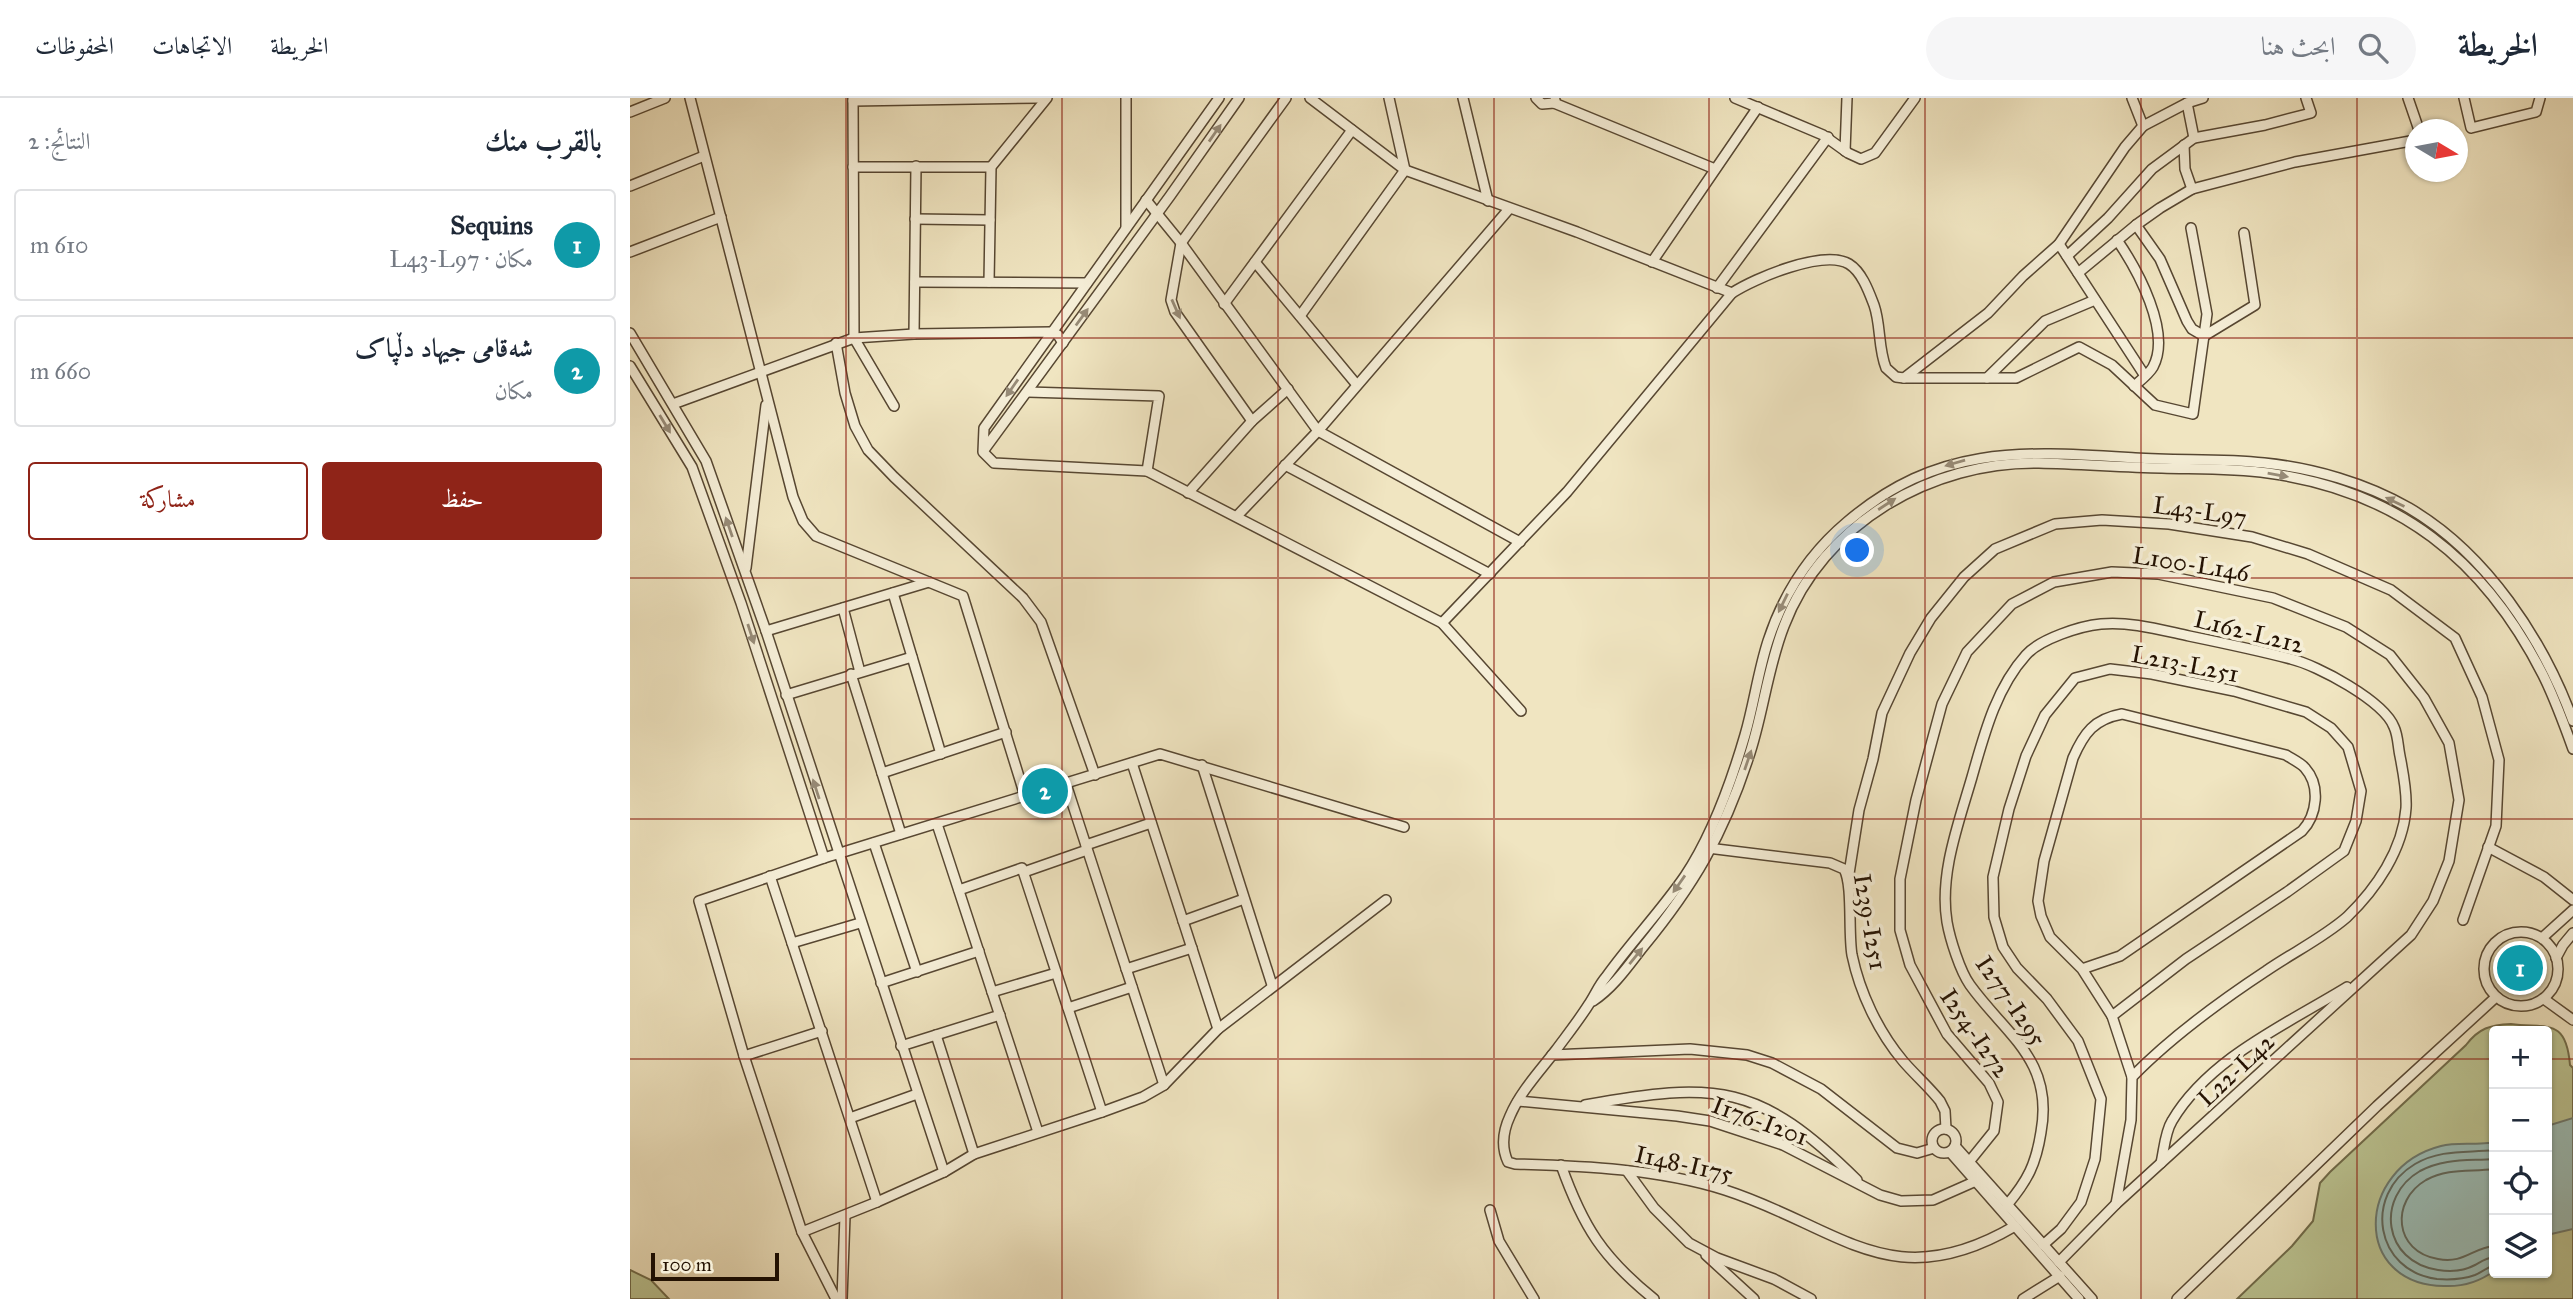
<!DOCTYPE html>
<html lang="ar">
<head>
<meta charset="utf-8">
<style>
  body { margin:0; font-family:"IM FELL Great Primer",Amiri,serif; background:#f6f6f7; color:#1f2937; direction:rtl }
  .controls { position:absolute; right:21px; bottom:21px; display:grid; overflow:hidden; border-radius:7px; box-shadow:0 2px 5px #0004 }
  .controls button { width:63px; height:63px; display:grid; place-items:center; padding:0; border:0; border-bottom:2px solid #e0e1e3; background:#fff; color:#1f2937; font:35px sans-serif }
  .compass { position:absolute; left:1775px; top:21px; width:63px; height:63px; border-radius:50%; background:#fff; box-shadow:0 2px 5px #0004; rotate:100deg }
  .scale { position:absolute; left:21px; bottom:18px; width:128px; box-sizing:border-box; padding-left:7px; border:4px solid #241202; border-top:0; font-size:19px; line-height:24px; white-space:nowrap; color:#241202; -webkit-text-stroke:5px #f5eed7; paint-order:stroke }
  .you { position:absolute; left:1228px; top:453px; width:24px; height:24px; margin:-18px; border:5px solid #fff; border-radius:50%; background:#1a73e8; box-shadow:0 0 0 10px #1a73e833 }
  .badge { display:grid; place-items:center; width:46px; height:46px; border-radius:50%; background:#8f2418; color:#fff; font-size:23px; font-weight:700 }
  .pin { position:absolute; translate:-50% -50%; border:4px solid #fff; box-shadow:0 2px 7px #0006 }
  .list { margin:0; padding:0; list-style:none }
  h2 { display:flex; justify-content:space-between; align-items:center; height:91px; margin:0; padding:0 28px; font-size:30px }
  h2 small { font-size:23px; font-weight:400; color:#747a83 }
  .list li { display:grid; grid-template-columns:46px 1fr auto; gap:21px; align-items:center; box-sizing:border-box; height:112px; margin:0 14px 14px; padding:0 14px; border:2px solid #e0e1e3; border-radius:7px }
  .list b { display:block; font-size:26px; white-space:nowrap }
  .list p { margin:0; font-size:23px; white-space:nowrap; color:#747a83 }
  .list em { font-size:23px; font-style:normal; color:#747a83 }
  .actions { display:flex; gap:14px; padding:21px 28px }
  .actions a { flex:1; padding:16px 0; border:2px solid #8f2418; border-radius:7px; text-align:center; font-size:24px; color:#8f2418 }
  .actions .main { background:#8f2418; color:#fff }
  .icon { flex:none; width:38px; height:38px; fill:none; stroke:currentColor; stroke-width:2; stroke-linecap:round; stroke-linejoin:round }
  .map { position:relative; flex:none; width:1943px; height:1201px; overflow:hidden; direction:ltr }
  header { display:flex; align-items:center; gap:42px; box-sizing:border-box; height:98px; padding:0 35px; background:#fff; border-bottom:2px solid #e0e1e3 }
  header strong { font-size:33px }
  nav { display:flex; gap:38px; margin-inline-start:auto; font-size:24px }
  .search { width:490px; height:63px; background:#f6f6f7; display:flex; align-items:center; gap:18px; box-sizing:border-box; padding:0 24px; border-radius:38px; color:#747a83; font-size:26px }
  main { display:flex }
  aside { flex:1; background:#fff }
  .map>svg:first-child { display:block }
</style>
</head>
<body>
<header>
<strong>الخريطة</strong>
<div class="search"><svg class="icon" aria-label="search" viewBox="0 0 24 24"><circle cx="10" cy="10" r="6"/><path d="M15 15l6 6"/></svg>ابحث هنا</div>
<nav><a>الخريطة</a><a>الاتجاهات</a><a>المحفوظات</a></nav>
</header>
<main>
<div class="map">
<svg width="1943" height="1201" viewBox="0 0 1943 1201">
  <rect width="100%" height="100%" fill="#f0e5c1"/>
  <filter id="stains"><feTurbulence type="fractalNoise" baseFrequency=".00286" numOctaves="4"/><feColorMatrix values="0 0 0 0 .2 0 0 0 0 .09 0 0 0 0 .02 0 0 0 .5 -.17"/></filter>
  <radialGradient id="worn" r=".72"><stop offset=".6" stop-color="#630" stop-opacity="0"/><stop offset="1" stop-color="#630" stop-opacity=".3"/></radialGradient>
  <!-- green -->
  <g fill="#bbc492" stroke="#706b4a" stroke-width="2" fill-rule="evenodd">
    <path d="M1881,926C1917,931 1936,919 1940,967L1943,970V1201H1607L1662,1148L1683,1123L1690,1085L1700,1074L1836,947C1849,930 1860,927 1881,926ZM1864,933H1917V1175H1864Z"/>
    <polygon points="0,1172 21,1182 39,1201 0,1201"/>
  </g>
  <!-- water -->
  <g fill="#9bbeb8" stroke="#6b796f" stroke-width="2">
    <polygon points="1943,1020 1943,1131 1917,1137 1917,1028"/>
    <path d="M1858,1045H1864V1173C1849,1184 1833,1189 1814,1188C1722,1187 1725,1070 1811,1048C1826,1044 1843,1047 1858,1045Z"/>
  </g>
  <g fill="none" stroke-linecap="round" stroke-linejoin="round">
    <!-- shore -->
    <g stroke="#60685d" stroke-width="2">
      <path d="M1864,1052C1836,1055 1811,1051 1785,1066C1733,1097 1745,1173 1807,1181C1820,1182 1834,1181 1845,1177C1852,1174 1857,1169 1864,1168"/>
      <path d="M1864,1061C1838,1063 1814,1060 1790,1073C1745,1099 1753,1164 1808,1172C1820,1174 1834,1173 1845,1167C1852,1163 1856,1160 1864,1159"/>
      <path d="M1864,1071C1840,1074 1818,1070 1796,1082C1760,1103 1764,1154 1808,1161C1834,1166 1842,1150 1864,1148"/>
    </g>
    <!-- minor casing -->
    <g stroke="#574732" stroke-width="12">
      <g id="minor">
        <polyline points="60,0 163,399 173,423 186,438 333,498 395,698"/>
        <polyline points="223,0 224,240 264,308"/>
        <polyline points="589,0 354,330 353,354 364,365 517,373 812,525 891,613"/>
        <polyline points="680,0 775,72 947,134 1102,195"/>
        <polyline points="833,0 858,103"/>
        <polyline points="906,0 912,6 924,5 925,2"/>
        <polyline points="1105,0 1193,37 1218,55 1231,61 1245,55 1285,0"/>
        <polyline points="1502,0 1513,28"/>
        <polyline points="1778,0 1789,32"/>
        <polyline points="1834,0 1841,30 1906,14 1910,0"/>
        <polyline points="223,3 409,0"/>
        <polyline points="924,5 1085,71"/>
        <polyline points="1557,5 1564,40"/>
        <polyline points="0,14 35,0"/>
        <polyline points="1554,47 1555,71 1562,91"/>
        <polyline points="1215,53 1217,0"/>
        <polyline points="223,69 361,69"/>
        <polyline points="0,88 74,58"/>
        <polyline points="516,102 551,145 688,333 890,444"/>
        <polyline points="285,121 360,122"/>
        <polyline points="1506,127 1530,161 1557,223 1562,231 1574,238"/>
        <polyline points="496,130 496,0"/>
        <path d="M1487,142C1507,171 1542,234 1523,269C1519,276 1511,282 1504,288"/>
        <polyline points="1429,146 1515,278"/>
        <polyline points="0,154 91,119"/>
        <polyline points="1437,158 1478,120 1522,71 1564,40 1635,27 1681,15 1676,0"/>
        <polyline points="625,164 727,287"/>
        <polyline points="1022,164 1128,9"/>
        <polyline points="1448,175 1506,127 1530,110 1562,91 1665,64 1786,42"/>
        <polyline points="285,184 457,185"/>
        <polyline points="359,184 361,69 417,0"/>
        <polyline points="1087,190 1198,39"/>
        <polyline points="594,206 722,32"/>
        <polyline points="670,218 775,72 759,0"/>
        <polyline points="0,235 76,363 136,533 314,1074"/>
        <polyline points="284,236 286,68"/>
        <polyline points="1574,238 1625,207 1614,135"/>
        <polyline points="206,245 215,295 225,328 238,352 264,379 393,500 411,524 465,677"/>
        <polyline points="0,268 62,369 111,505 194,760"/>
        <polyline points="1274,280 1386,280 1449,249 1482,267 1525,307 1563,316 1577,216 1561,130"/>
        <polyline points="1357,280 1415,223 1465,202"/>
        <polyline points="398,294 529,298 517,373"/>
        <polyline points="43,306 224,240 284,236 421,234 428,237 433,245"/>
        <polyline points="622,323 545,214 541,202 551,145 656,0"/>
        <polyline points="354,352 540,98 609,0"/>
        <polyline points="655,367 860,476"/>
        <polyline points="558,395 622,323 658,291"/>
        <polyline points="607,418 688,333 879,111"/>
        <polyline points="116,470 136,307"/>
        <polyline points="263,495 311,656"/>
        <polyline points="213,510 230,574"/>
        <path d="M812,525L937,394L1102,195C1125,180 1194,151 1219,166C1232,174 1239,194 1244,207C1251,227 1248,250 1256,270L1266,279L1274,280L1358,215L1393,178L1429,146L1495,49L1513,28L1557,5L1573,0"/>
        <polyline points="136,533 299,484"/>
        <polyline points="221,576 271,736"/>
        <polyline points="156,597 282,559"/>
        <polyline points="502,665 588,931"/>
        <polyline points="572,667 642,887"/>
        <polyline points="252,675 376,634"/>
        <polyline points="436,686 534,987"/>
        <polyline points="307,726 408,1034"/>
        <polyline points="244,745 287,874"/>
        <polyline points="456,747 521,725"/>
        <polyline points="1858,749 1914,779 1943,802"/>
        <path d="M1078,750L1200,765L1214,771C1223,787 1218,834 1222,857C1230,895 1248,933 1273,963C1285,977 1299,989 1310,1003L1315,1013L1316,1031"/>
        <polyline points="394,774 457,752"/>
        <polyline points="140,778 247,1104"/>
        <polyline points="1218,782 1229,712 1243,661 1252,615 1280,555 1301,520 1334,479 1365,451 1425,426 1472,422 1539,426 1622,439 1678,456 1761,492 1825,540 1852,599 1869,662 1866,728 1833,822"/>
        <polyline points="329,792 392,770 472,1014"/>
        <polyline points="553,823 614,801"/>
        <circle cx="1891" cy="871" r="37"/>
        <polyline points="1912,840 1943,812"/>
        <polyline points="162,845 230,825"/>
        <polyline points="1926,860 1933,847 1943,835"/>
        <polyline points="496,871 562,850"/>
        <path d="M1452,871L1420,839L1411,818L1408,803L1414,763L1443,660C1454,635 1464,621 1492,616L1656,657C1662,661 1671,665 1675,670C1691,688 1687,717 1672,733L1490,858L1452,871L1482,918L1502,979"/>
        <polyline points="251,885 349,853"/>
        <polyline points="362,894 426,875"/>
        <polyline points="1914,901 1943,922"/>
        <path d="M963,903C984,889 998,868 1013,849C1064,787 1093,737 1118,661C1133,618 1137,571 1154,528C1193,425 1302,363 1409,365C1450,366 1491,369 1532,370C1567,371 1602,370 1638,375C1768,393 1854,461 1913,577C1925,601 1934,626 1943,651"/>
        <polyline points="438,910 502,889"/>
        <polyline points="306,937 344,1056"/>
        <polyline points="271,948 370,917"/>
        <polyline points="922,957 1060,951 1117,957 1142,965 1191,991 1267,1050 1287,1055 1304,1050"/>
        <polyline points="114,958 192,933"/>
        <polyline points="888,1003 1047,1018 1080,1023 1153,1047 1250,1097 1271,1103 1303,1102 1346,1083"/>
        <path d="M955,1007C1087,983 1129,985 1227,1082"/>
        <polyline points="220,1020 287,996"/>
        <circle cx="1314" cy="1043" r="12"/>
        <polyline points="1325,1048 1462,1201"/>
        <polyline points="1320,1054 1449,1201"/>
        <polyline points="1339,1064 1364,1033 1368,1004 1359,985 1317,936 1280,867 1270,832 1270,781 1286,702 1312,606 1337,554 1382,506 1424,484 1482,474 1528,476 1643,500 1716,529 1760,557 1794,600 1819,645 1829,702 1819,763 1803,803 1781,837 1486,1106 1429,1164"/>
        <path d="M1531,1065C1534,1052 1535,1034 1542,1023C1579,960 1657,926 1717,889"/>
        <path d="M931,1067C953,1129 973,1160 1024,1201"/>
        <polyline points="997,1073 1024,1110 1059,1145 1087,1160 1144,1181 1181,1201"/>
        <path d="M1377,1107C1398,1082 1406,1066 1411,1034C1424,962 1376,937 1340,887C1330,873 1320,841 1317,824C1309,776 1329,724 1342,679C1354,637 1366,590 1396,557C1410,541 1450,528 1471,526C1499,523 1531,532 1559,538C1593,545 1627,552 1661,561C1687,567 1754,603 1764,629C1768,637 1768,649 1770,658C1773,674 1777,693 1776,710C1773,752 1746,791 1717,819C1693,840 1662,855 1636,873C1589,904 1542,938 1502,979L1501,1022L1486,1106"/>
        <polyline points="860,1112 869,1143 904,1201"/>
        <path d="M1385,1128C1261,1201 1210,1129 1095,1092C1028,1071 955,1068 885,1066L878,1064C871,1049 873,1033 880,1018C890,994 910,973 926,952C937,937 949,922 959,906C965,897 969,887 976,879C1001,844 1031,813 1055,778C1083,736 1101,685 1115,637C1124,606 1128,574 1138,543C1153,497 1179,456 1217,424C1309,346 1392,353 1505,360C1548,363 1591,360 1634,365C1683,370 1736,385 1779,410C1856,455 1913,541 1943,623"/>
        <polyline points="172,1134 247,1104 314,1074 344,1056 472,1014 513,999 534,987 588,931 756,802"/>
        <polyline points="1413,1147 1431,1131 1451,1104 1465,1061 1471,1001 1448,943 1417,901 1387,870 1373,849 1364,819 1363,779 1379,711 1396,658 1415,617 1445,580 1480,571 1522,576 1604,593 1676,614 1701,630 1718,649 1731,693 1726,723 1714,753 1657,794 1556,861 1482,918"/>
        <polyline points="1076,1157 1124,1201"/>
        <polyline points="206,1201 172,1134 114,958 69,803 194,760 530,656 774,729"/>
        <polyline points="212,1201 215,1118"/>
        <polyline points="1393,1201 1430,1178"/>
        <polyline points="1547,1201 1747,1008 1866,899"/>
      </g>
    </g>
    <!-- minor -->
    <use href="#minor" stroke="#f5eed7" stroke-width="9"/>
  </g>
  <!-- one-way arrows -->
  <defs><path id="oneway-solid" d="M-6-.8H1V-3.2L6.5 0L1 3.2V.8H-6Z" transform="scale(1.75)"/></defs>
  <g fill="#978b77">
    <use href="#oneway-solid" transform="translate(585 35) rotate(-55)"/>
    <use href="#oneway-solid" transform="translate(546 211) rotate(66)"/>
    <use href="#oneway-solid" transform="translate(452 219) rotate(-54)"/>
    <use href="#oneway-solid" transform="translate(382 290) rotate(125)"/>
    <use href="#oneway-solid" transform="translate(35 326) rotate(59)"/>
    <use href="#oneway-solid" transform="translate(1325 365) rotate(164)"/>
    <use href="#oneway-solid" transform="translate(1648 377) rotate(10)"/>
    <use href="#oneway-solid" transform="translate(1765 404) rotate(-154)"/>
    <use href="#oneway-solid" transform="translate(1257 406) rotate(-33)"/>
    <use href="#oneway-solid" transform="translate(99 429) rotate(-109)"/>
    <use href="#oneway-solid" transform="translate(1153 505) rotate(116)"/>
    <use href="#oneway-solid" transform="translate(121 536) rotate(72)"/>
    <use href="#oneway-solid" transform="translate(1118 662) rotate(-71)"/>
    <use href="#oneway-solid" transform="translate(186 691) rotate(-108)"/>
    <use href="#oneway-solid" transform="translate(1049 786) rotate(125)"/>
    <use href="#oneway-solid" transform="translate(1006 858) rotate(-51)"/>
  </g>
  <!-- grid -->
  <path fill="none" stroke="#8f2418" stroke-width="2" stroke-opacity="0.55" d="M216,0V1201M432,0V1201M648,0V1201M864,0V1201M1079,0V1201M1295,0V1201M1511,0V1201M1727,0V1201M0,240H1943M0,480H1943M0,721H1943M0,961H1864M1917,961H1943"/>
  <g text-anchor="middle" stroke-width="7" stroke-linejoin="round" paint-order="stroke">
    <!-- street labels -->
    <g font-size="24" fill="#241202" stroke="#f5eed7">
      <text transform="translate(1570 413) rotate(8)" y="8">L43-L97</text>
      <text transform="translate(1561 466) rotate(9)" y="8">L100-L146</text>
      <text transform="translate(1619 534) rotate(14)" y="8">L162-L212</text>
      <text transform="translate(1555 566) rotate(11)" y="8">L213-L251</text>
      <text transform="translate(1240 824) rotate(80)" y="8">I239-I251</text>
      <text transform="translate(1381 903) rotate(55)" y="8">I277-I295</text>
      <text transform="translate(1345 935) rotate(55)" y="8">I254-I272</text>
      <text transform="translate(1606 972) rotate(-43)" y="8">L22-L42</text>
      <text transform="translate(1130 1023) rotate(20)" y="8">I176-I201</text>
      <text transform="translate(1054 1066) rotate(12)" y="8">I148-I175</text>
    </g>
  </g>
  <rect width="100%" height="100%" filter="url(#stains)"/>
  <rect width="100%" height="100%" fill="url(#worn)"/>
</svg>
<div class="controls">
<button>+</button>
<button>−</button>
<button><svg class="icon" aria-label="locate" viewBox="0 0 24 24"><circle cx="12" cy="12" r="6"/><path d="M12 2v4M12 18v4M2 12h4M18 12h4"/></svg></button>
<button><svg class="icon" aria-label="layers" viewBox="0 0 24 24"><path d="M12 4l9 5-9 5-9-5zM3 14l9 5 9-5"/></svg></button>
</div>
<svg class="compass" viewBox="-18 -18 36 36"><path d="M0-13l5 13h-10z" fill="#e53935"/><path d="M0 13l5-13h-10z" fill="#747a83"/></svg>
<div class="scale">100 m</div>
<div class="you"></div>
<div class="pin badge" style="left:1890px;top:870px;background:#0f9aa8">1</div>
<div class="pin badge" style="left:415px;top:693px;background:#0f9aa8">2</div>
</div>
<aside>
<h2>بالقرب منك<small>النتائج: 2</small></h2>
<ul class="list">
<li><span class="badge" style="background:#0f9aa8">1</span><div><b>Sequins</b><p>مكان · L43-L97</p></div><em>610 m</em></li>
<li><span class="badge" style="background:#0f9aa8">2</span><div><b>شەقامی جیهاد دڵپاک</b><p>مكان</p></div><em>660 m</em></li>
</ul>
<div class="actions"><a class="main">حفظ</a><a>مشاركة</a></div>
</aside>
</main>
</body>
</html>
